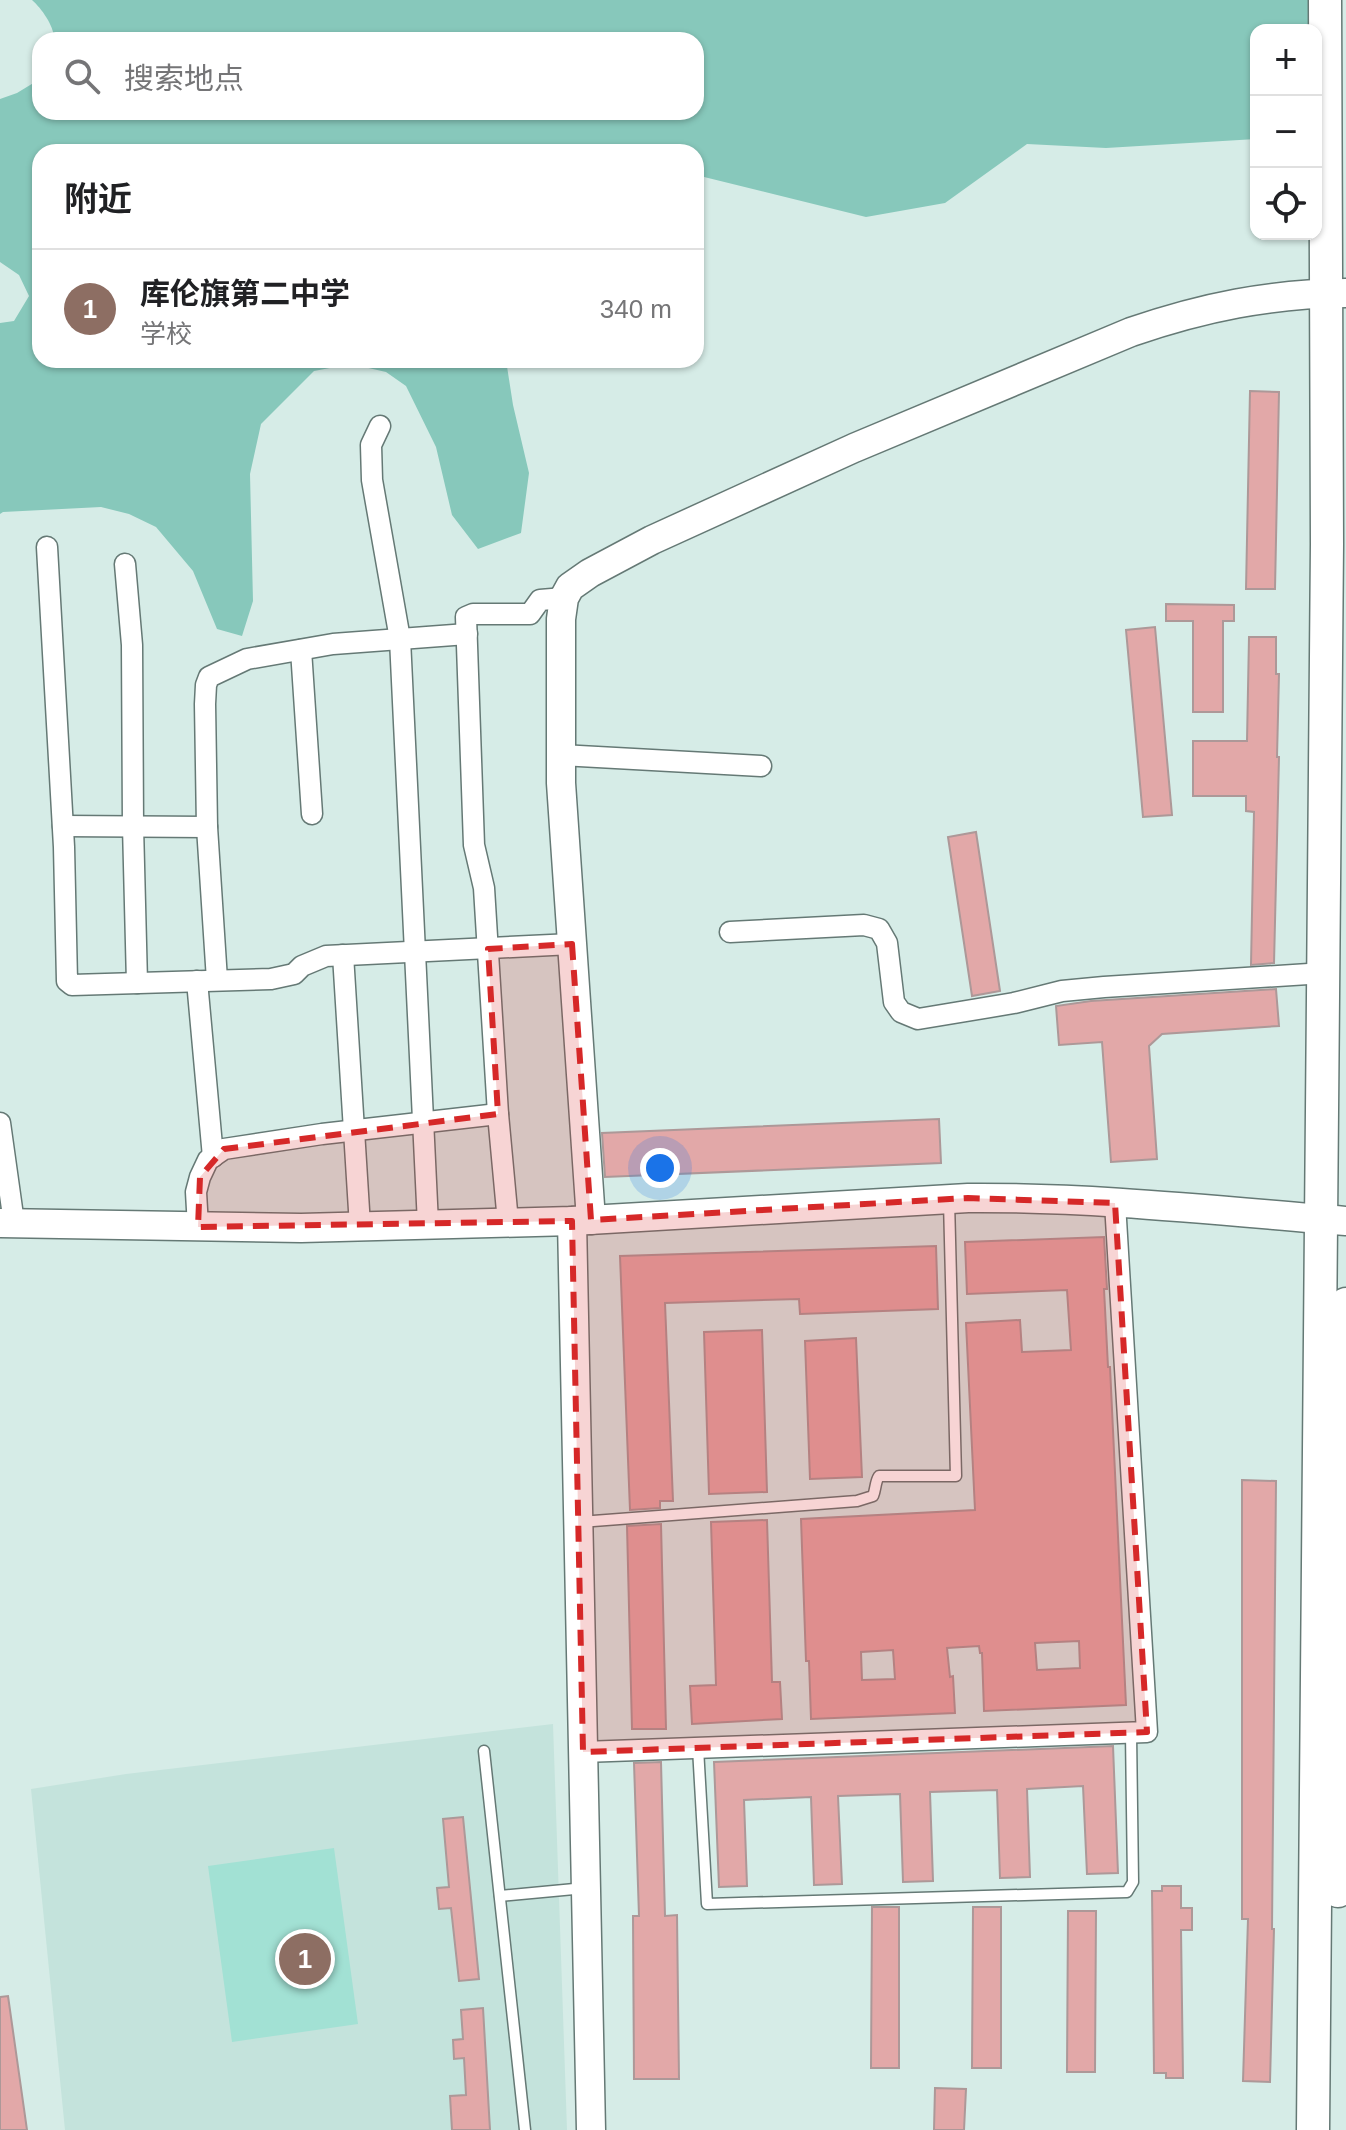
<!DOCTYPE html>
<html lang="zh">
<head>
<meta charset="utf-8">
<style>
  body { margin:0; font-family:Helvetica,"Noto Sans SC",sans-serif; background:#f6f6f6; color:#202124 }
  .controls { position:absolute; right:24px; top:24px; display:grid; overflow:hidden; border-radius:16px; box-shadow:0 2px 6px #0004 }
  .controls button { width:72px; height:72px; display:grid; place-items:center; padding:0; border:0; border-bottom:2px solid #e0e0e0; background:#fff; color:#202124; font:40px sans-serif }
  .you { position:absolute; left:660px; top:1168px; width:28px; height:28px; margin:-20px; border:6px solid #fff; border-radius:50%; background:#1a73e8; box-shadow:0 0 0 12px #1a73e833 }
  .badge { display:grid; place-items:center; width:52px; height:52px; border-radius:50%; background:#ea580c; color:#fff; font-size:26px; font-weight:700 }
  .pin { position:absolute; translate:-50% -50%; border:4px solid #fff; box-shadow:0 2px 8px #0006 }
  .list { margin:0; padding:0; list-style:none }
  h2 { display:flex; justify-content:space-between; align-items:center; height:104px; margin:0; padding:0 32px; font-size:34px }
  h2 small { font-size:26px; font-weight:400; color:#757577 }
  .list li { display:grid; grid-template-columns:52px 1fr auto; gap:24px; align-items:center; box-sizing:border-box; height:120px; padding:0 32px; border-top:2px solid #e0e0e0 }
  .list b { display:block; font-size:30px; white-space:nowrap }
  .list p { margin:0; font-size:26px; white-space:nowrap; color:#757577 }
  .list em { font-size:26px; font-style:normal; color:#757577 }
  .icon { flex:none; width:44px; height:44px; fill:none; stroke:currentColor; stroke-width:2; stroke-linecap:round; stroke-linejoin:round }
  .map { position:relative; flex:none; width:1346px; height:2130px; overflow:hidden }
  .search { position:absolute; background:#fff; box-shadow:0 2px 6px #0004; left:32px; top:32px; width:672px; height:88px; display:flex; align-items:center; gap:20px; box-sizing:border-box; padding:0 28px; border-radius:24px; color:#757577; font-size:30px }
  .panel { position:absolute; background:#fff; box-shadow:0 2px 6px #0004; left:32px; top:144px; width:672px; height:224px; border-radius:24px }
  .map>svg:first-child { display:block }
</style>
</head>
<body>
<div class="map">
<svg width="1346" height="2130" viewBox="0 0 1346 2130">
  <rect width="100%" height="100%" fill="#d6ece7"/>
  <!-- built -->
  <polygon fill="#c4e3dc" points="553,1724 567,2130 65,2130 31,1789 126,1774"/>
  <!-- green -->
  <polygon fill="#a2e1d4" points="334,1848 358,2024 232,2042 208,1866"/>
  <!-- forest -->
  <path fill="#87c8bb" d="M32,0H1308L1309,30H1256V139L1106,148L1027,144L945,203L866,217L696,175V152H40V360H506L513,405L529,473L521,533L478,549L452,515L436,447L406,386L386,372L351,364L314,371L261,424L250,474L253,601L242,636L217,629L193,571L156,527L129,514L101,507L3,512L0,514V323L14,321L29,296L19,275L0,262V99L17,93L40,79V112H696V40H54C55,27 42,9 32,0Z"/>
  <!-- building -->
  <g fill="#e2a8a8" stroke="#ad9898" stroke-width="2" fill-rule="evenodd">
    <polygon points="1250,391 1279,392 1275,589 1246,589"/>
    <polygon points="1166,604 1234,605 1234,621 1223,621 1223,712 1193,712 1193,621 1166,621"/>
    <polygon points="1155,627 1172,815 1143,817 1126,630"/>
    <polygon points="1249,637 1276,637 1276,674 1279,674 1277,757 1279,757 1274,963 1251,965 1254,812 1246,811 1246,796 1193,796 1193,741 1247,741"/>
    <polygon points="976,832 1000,991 972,996 948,837"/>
    <polygon points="1276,989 1279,1026 1162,1034 1149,1046 1157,1159 1111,1162 1102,1042 1059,1045 1056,1006 1091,1001"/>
    <polygon points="939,1119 941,1163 605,1177 602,1133"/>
    <path d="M1104,1237L1107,1289H1104L1108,1367H1110L1126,1705L984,1711L982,1653H980L979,1646L947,1648L950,1677L953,1676L955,1713L811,1719L809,1661H806L801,1519L975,1510L966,1323L1020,1320L1022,1352L1071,1350L1067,1290L967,1294L965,1242ZM1079,1641L1080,1668L1037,1670L1035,1643ZM893,1650L895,1679L862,1680L861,1652Z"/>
    <polygon points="936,1246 938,1309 800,1314 799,1299 665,1303 673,1501 660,1501 660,1508 630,1510 620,1256"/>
    <polygon points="762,1330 767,1492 709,1494 704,1332"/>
    <polygon points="856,1338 862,1477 810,1479 805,1341"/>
    <polygon points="1242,1480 1276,1481 1272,1929 1274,1929 1270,2082 1243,2081 1248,1919 1242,1919"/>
    <polygon points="767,1520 772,1682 780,1682 782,1719 692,1724 690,1686 716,1685 711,1522"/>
    <polygon points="661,1524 666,1729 632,1729 627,1526"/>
    <polygon points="1113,1746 1118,1873 1087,1874 1083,1786 1027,1789 1030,1877 1000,1878 997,1790 930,1792 933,1881 903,1882 900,1794 838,1796 842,1884 814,1885 811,1797 744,1800 747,1886 719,1887 714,1762"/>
    <polygon points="661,1762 665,1916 677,1915 679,2079 634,2079 633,1916 639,1916 634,1763"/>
    <polygon points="463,1817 479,1979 459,1981 451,1908 439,1909 437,1888 449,1887 443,1819"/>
    <polygon points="1162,1886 1181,1886 1181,1908 1192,1908 1192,1930 1181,1930 1183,2078 1166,2078 1166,2073 1154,2073 1152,1891 1162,1891"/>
    <polygon points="872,1907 899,1907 899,2068 871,2068"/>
    <polygon points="973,1907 1001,1907 1001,2068 972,2068"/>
    <polygon points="1068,1911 1096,1911 1095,2072 1067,2072"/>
    <polygon points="8,1996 27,2130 0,2130 0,1997"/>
    <polygon points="483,2008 490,2130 452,2130 450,2096 466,2095 464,2058 454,2059 453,2040 463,2039 461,2010"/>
    <polygon points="935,2088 966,2089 964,2130 934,2130"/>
  </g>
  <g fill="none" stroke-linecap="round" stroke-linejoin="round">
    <!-- lane casing -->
    <g stroke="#657975" stroke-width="13">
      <g id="lane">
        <path d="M580,1522L857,1501L873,1496C876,1489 875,1482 879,1476H956L949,1201"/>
        <polyline points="698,1748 707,1904 1127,1892 1133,1882 1131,1733"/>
        <polyline points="484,1751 525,2130"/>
        <polyline points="500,1896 585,1888"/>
      </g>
    </g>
    <!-- street casing -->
    <g stroke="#657975" stroke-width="23">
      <g id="street">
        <polyline points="380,426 371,445 372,480 400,639 428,1224"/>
        <polyline points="47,547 64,847 67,981 72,985 271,979 294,974 302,966 326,956 572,944"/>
        <polyline points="125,564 132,645 133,826 137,983"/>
        <polyline points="301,650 312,814"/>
        <polyline points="561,755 761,766"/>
        <polyline points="63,826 207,827"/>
        <polyline points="730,932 864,925 879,929 887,943 894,1002 901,1012 918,1019 1014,1003 1062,991 1104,987 1324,973"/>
        <polyline points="343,955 360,1226"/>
        <polyline points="217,980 207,827 205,704 206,685 209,677 247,659 333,644 467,634"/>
        <polyline points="197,981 213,1157"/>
        <polyline points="0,1123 14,1223"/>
        <polyline points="508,1222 498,1114 484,888 474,845 466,617 473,614 530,614 540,600 564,598"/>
        <polyline points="198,1227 196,1192 200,1177 208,1160 224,1149 322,1134 498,1114"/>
        <polyline points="583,1752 1147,1732 1115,1203"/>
      </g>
    </g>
    <!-- secondary casing -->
    <g stroke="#657975" stroke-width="31">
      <g id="secondary">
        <path d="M591,1220L561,783V619L564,598L570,587L590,573L652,540L854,448L1131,332C1204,307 1269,294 1346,293"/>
        <polyline points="572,1221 591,2130"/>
        <path d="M0,1223L301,1228L572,1221L968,1198C1094,1197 1221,1211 1346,1221"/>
      </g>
    </g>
    <!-- primary casing -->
    <g stroke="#657975" stroke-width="35">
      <g id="primary">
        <polyline points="1338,1891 1346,1304"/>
        <polyline points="1313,2130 1327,544 1325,0"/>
      </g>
    </g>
    <!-- lane -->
    <use href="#lane" stroke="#fff" stroke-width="10"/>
    <!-- street -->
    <use href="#street" stroke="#fff" stroke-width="20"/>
    <!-- secondary -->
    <use href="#secondary" stroke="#fff" stroke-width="28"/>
    <!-- primary -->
    <use href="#primary" stroke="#fff" stroke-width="32"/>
  </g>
  <!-- marked area -->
  <path fill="#d62828" fill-opacity="0.2" stroke="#d62828" stroke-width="6" stroke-dasharray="16 10" stroke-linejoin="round" d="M572,944L591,1220L968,1198L1115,1203L1147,1732L583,1752L572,1221L198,1227L200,1177L224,1149L498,1114L488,949Z"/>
</svg>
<div class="controls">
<button>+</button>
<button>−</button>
<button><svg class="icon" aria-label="locate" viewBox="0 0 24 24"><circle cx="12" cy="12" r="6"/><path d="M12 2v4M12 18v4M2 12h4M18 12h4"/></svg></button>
</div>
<div class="you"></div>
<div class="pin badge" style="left:305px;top:1959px;background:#8d6e63">1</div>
<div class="search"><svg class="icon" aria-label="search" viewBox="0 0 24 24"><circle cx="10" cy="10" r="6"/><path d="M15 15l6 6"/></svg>搜索地点</div>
<section class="panel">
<h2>附近<small></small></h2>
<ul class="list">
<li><span class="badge" style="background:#8d6e63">1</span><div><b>库伦旗第二中学</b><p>学校</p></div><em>340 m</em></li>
</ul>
</section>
</div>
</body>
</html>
